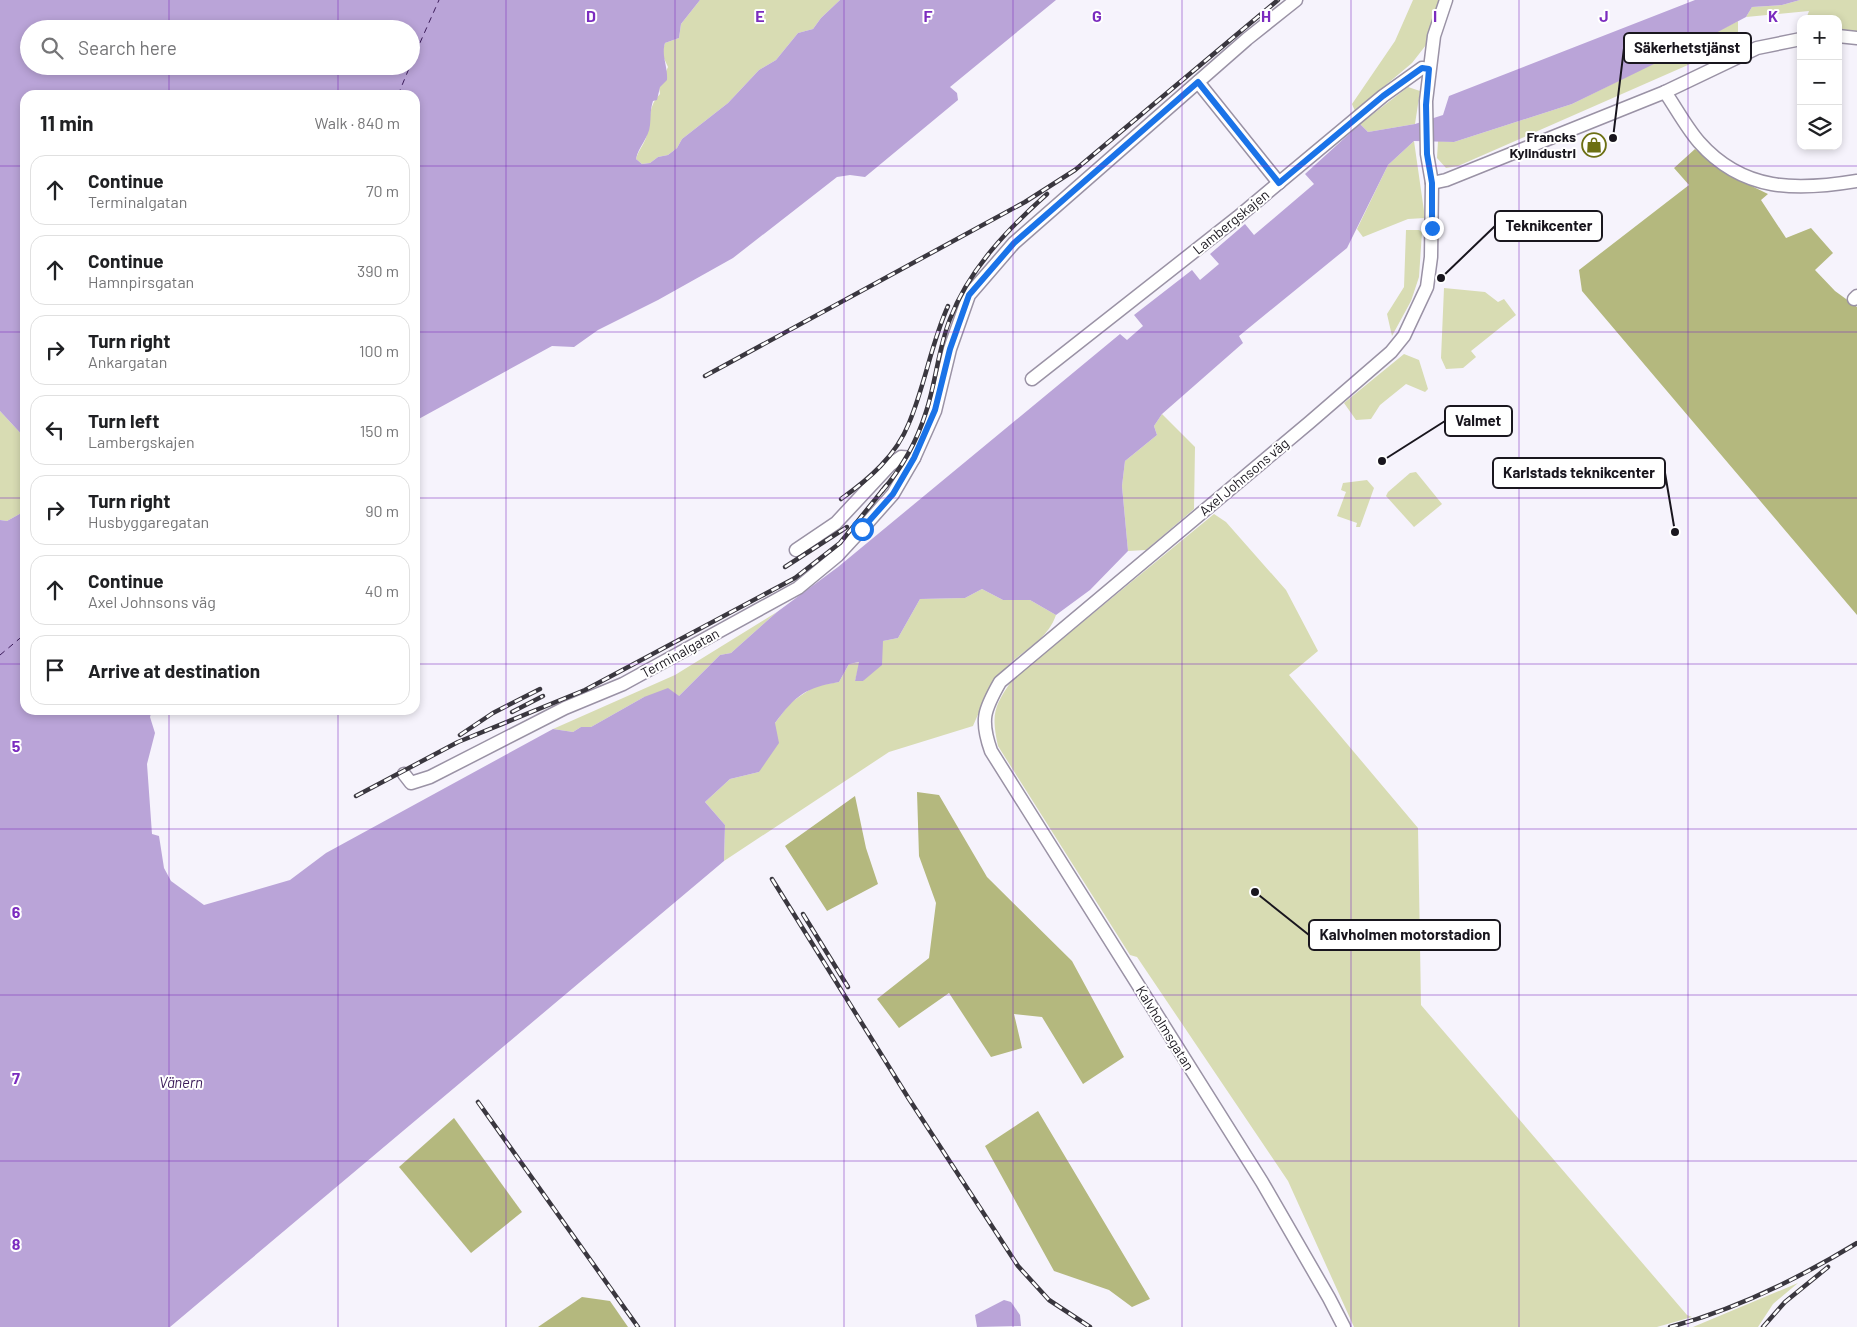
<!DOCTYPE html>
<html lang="en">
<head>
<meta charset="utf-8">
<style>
  body { margin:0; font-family:Barlow,sans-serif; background:#f2f2f2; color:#202124 }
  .controls { position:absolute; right:15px; top:15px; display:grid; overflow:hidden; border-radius:10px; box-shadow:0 2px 8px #0003 }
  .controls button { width:45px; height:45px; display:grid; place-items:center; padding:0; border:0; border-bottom:1px solid #e0e0e0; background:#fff; color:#202124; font:25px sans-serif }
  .stop { position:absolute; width:15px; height:15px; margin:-11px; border:4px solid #1a73e8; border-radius:50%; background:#fff }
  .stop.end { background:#1a73e8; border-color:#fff; box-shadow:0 1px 5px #0008 }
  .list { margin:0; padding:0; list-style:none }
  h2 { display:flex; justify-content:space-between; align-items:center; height:65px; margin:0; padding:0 20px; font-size:21px }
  h2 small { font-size:16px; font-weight:400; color:#757577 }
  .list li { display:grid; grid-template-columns:32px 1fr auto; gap:15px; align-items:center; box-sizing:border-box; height:70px; margin:0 10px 10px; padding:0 10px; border:1px solid #e0e0e0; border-radius:15px }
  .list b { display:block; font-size:19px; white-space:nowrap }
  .list p { margin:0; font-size:16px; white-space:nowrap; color:#757577 }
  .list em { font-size:16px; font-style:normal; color:#757577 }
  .icon { flex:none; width:28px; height:28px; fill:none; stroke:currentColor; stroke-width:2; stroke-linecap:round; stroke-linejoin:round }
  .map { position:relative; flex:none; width:1857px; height:1327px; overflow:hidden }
  .search { position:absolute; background:#fff; box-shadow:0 2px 8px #0003; left:20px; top:20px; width:400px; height:55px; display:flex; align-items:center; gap:12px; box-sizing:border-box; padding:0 18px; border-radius:28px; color:#757577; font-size:19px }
  .panel { position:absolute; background:#fff; box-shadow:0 2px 8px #0003; left:20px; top:90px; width:400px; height:625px; border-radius:15px }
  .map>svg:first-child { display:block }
</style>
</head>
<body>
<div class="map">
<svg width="1857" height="1327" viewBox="0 0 1857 1327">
  <rect width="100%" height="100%" fill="#f6f3fc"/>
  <!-- green -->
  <g fill="#d8dcb3">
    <path d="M700,0H840L821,18L813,29L798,33L776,60L759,70L728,103L682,139L677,148L668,155L658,157L650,163L642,164L636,159C638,151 643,146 646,138C651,122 647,107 660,94L659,87L668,67L662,54L665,43L679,38L681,24Z"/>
    <polygon points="1413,0 1441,0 1426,45 1412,63 1355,111 1352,104 1395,41"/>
    <polygon points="1800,0 1857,0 1857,31 1838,30 1838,19 1806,19 1809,11 1746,17 1752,7 1782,5"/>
    <polygon points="1738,21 1738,43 1458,166 1446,168 1437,158 1438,141 1454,142 1572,104"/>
    <polygon points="1408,87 1420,91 1415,124 1368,132 1360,124"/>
    <polygon points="1414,141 1425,218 1408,219 1363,237 1357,229 1388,165"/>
    <polygon points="1406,230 1419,230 1422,232 1419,277 1411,301 1392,336 1387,314 1404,287"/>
    <polygon points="1444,288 1485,292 1498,302 1504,299 1516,315 1471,351 1476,357 1463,368 1446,369 1441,358"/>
    <polygon points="1404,354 1419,360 1428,389 1425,392 1406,384 1380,405 1371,419 1356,420 1344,403"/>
    <polygon points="0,411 25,438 25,511 7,521 0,520"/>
    <polygon points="1162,414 1195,447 1194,509 1146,550 1128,551 1122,486 1125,461 1157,435 1154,426"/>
    <polygon points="1416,472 1442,504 1414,527 1386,496 1388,492 1410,473"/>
    <polygon points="1367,480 1374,488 1360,527 1356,527 1357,523 1337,516 1346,492 1341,490 1343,483"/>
    <path d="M1214,514L1226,522L1286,590L1318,651L1289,675L1418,828L1421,1005L1687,1315L1692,1317L1657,1327H1354L1288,1181L1137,957L1130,955L998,746C991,713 994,707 1012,680Z"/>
    <path d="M982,589L1003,600H1030L1056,615C1047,641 1023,649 1006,668C991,686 982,705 973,726L889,752L724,861L725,825L705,802L730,779L759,772L775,723L790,703L815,686L839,682L849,664L860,662L855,681H863L883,641L898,638L920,599L965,598Z"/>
    <polygon points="777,612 731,653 720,655 679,696 644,697 591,727 581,727 573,732 553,729 675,675"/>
    <polygon points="1798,1283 1773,1304 1758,1327 1693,1327"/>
  </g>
  <!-- forest -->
  <g fill="#b4b87e">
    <polygon points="1695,149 1729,175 1768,194 1761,200 1786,238 1811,228 1833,253 1815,270 1835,291 1857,307 1857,615 1582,291 1579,270 1689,185 1674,168"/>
    <polygon points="917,792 939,795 987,877 1072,961 1124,1057 1083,1084 1042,1017 1014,1014 1022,1048 991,1057 949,993 899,1028 877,999 929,958 936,903 919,856"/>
    <polygon points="855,796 866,848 878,884 827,911 785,846"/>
    <polygon points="1038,1111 1150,1299 1132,1307 1109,1290 1054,1271 985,1146"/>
    <polygon points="454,1118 522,1212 471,1253 399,1167"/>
    <polygon points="582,1297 610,1301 628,1327 538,1327"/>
  </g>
  <!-- water -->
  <g fill="#baa4d8" fill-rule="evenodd">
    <path d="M0,0H700L681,24L679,38L665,43C661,56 668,66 667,80L660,87L657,100L653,101C650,110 651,117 650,125C649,138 638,147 636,159L642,164L650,163L658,157L668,155L677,148L682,139L728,103L759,70L776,60L798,33L813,29L821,18L840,0H1056L950,87L957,93L958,100L865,177L850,175L837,177L733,258L658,300L598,330L574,347L552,346L415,421V95H25V438L0,411ZM29,29H411V66H29Z"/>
    <path d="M1695,0H1800L1782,5L1752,7L1746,17L1697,43L1572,104L1454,142L1414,141L1388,165L1347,248L1239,336L1243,343L1162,414L1154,426L1157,435L1125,461L1122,486L1128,551L1090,590L1056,615L1030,600H1003L982,589L965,598L920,599L898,638L883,641L882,665L863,681H855L859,662L849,664L839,682C805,688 796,695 775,723L779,743L759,772L730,779L705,802L725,825L724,861L170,1327H0V520L7,521L25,511V710H152L150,717L155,733L147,764L152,834L159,836L164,868L171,881L204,905L290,880L326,853L553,729L573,732L581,727H591L644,697L668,688L679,696L720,655L731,653L777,612L838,567L1120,334L1127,340L1143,326L1134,315L1192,270L1200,280L1219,264L1210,254L1245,224L1254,235L1314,184L1305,174L1360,124L1368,132L1415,124L1443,115L1449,96Z"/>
    <polygon points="1004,1300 1011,1302 1020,1315 1021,1326 977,1327 975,1315"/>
  </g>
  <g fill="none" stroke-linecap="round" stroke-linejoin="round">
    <!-- ferry -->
    <g stroke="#3b1b59" stroke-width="1" stroke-dasharray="6 5" stroke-linecap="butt">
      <polyline points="411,63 439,0"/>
      <polyline points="398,95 410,66"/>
      <polyline points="0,655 25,634"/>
    </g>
    <!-- minor casing -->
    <g stroke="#9a92a5" stroke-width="15">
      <g id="minor">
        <polyline points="1838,36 1857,38"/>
        <polyline points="1198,82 1279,183"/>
        <path d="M1665,92C1676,108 1686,127 1699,142C1743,192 1797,191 1857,181"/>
        <polyline points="1432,183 1446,180 1665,92 1757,48 1801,39"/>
        <polyline points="1854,299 1857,296"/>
        <polyline points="1032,379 1238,217 1383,96 1422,68 1429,69"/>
        <polyline points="796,550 836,523 890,465 901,457 914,458 935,411 950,349 969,295 1014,243 1247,39 1296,0"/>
        <polyline points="404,774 411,783 430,777 565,708 623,684 798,588 838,555 862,529 893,494 914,458"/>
        <path d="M1344,1327L1329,1298L1262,1182L991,751C980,720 984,710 1000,682L1310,422L1391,352L1404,336L1427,287L1431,257L1432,183L1427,154L1426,101L1434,36L1446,0"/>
      </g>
    </g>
    <!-- minor -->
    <use href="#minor" stroke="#fff" stroke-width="12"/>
    <!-- rail casing -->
    <g stroke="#3a373f" stroke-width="4.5">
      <g id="rail">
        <polyline points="705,376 1025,202 1075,170 1278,0"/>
        <path d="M882,491C902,468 917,441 926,412C936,382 938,349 950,319C969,269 1008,229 1047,194"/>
        <path d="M841,499C869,479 896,456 909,423C925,385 931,344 948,306"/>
        <polyline points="785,567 847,527"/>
        <polyline points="512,712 543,696"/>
        <polyline points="460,735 493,713 540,689"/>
        <polyline points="356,796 458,742 585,690 795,578 840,543 886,486"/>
        <polyline points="772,879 909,1099 1018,1266 1049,1300 1090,1327"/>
        <polyline points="803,914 848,987"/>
        <polyline points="478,1102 638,1327"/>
        <path d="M1670,1327C1737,1309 1798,1279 1857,1243"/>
        <polyline points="1763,1327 1785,1302 1828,1267"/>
      </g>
    </g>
    <!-- rail -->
    <use href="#rail" stroke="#fff" stroke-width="2.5" stroke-dasharray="8" stroke-linecap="butt"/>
  </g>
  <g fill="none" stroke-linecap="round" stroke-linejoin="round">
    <!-- route -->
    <polyline stroke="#1a73e8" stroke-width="6" points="862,529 893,494 914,458 935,410 950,349 969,295 1014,243 1198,82 1279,183 1383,96 1422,68 1429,69 1426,105 1427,154 1432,183 1432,228"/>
  </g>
  <!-- grid -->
  <path fill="none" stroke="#7b2cbf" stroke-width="1" stroke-opacity="0.55" d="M169,0V29M338,0V29M506,0V1327M675,0V1327M844,0V1327M1013,0V1327M1182,0V1327M1351,0V1327M1519,0V1327M1688,0V1327M169,66V95M338,66V95M0,166H25M415,166H1857M0,332H25M415,332H1857M0,498H25M415,498H1857M0,664H25M415,664H1857M169,710V1327M338,710V1327M0,829H1857M0,995H1857M0,1161H1857"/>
  <!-- icons -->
  <defs>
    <g id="shop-ring" transform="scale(1.25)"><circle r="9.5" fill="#fff" stroke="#6c6f13" stroke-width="1.5"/><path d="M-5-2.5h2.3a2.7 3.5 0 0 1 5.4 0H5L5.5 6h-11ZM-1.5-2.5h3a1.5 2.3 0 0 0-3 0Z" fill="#6c6f13"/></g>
  </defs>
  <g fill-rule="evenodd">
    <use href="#shop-ring" x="1594" y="145"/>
  </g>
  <g text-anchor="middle" stroke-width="4" stroke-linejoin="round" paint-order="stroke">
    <!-- poi labels -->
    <g font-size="14" font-weight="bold" fill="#19161e" stroke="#fff" text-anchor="end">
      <text x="1576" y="142">Francks<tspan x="1576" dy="16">Kylindustri</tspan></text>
    </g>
    <!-- street labels -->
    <g font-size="14" fill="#19161e" stroke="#fff">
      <text transform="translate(1231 222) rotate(-39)" y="5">Lambergskajen</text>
      <text transform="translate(1244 477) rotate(-40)" y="5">Axel Johnsons väg</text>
      <text transform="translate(680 653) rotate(-29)" y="5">Terminalgatan</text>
      <text transform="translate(1165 1028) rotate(58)" y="5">Kalvholmsgatan</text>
    </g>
    <!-- water labels -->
    <g font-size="15" font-style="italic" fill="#3b1b59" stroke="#fff">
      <text x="181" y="1088">Vänern</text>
    </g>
  </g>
  <g font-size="16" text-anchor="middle" font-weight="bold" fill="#7b2cbf" stroke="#fff" stroke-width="4" stroke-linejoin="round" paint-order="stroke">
    <text x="591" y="22">D</text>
    <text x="760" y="22">E</text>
    <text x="928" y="22">F</text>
    <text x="1097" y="22">G</text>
    <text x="1266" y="22">H</text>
    <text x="1435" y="22">I</text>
    <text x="1604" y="22">J</text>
    <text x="1773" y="22">K</text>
    <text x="16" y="752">5</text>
    <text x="16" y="918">6</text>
    <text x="16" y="1084">7</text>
    <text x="16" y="1250">8</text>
  </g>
  <!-- callouts -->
  <path fill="none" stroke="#19161e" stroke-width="2" d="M1613 138L1624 48M1441 278L1495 226M1382 461L1445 421M1675 532L1665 473M1255 892L1309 935"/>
  <g fill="#19161e" stroke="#fff" stroke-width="2">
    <circle cx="1613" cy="138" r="5"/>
    <circle cx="1441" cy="278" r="5"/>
    <circle cx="1382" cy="461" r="5"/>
    <circle cx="1675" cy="532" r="5"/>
    <circle cx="1255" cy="892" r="5"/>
  </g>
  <g fill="#fff" stroke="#19161e" stroke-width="2">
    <rect x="1624" y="33" width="127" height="30" rx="5"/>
    <rect x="1495" y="211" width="107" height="30" rx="5"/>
    <rect x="1445" y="406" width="67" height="30" rx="5"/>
    <rect x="1493" y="458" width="172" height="30" rx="5"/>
    <rect x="1309" y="920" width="191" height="30" rx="5"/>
  </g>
  <g font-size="15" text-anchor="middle" font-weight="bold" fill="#19161e">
    <text x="1687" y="53">Säkerhetstjänst</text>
    <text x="1549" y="231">Teknikcenter</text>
    <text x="1478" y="426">Valmet</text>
    <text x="1579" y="478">Karlstads teknikcenter</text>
    <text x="1405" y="940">Kalvholmen motorstadion</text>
  </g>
</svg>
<div class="controls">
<button>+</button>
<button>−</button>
<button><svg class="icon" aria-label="layers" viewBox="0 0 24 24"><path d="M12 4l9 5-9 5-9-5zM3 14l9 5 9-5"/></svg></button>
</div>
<div class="stop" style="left:862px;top:529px"></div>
<div class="stop end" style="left:1432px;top:228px"></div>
<div class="search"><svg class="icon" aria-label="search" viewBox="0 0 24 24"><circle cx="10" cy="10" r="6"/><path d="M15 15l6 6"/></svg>Search here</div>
<section class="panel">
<h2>11 min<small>Walk · 840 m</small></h2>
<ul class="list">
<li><svg class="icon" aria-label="ahead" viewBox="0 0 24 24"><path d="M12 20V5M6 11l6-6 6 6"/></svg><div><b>Continue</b><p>Terminalgatan</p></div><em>70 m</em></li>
<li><svg class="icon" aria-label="ahead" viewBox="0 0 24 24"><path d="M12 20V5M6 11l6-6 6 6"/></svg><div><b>Continue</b><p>Hamnpirsgatan</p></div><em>390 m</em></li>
<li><svg class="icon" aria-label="right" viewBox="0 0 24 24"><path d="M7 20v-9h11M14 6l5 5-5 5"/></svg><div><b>Turn right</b><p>Ankargatan</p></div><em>100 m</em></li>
<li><svg class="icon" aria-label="left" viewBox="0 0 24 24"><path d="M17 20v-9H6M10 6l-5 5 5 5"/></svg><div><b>Turn left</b><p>Lambergskajen</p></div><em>150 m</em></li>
<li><svg class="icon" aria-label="right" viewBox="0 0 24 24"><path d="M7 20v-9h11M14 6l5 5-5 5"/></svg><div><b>Turn right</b><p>Husbyggaregatan</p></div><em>90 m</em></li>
<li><svg class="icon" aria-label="ahead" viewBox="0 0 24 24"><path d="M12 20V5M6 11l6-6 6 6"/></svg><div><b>Continue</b><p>Axel Johnsons väg</p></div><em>40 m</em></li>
<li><svg class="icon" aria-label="arrive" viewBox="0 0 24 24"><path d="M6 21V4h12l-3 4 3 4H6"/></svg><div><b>Arrive at destination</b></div></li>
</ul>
</section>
</div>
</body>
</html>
